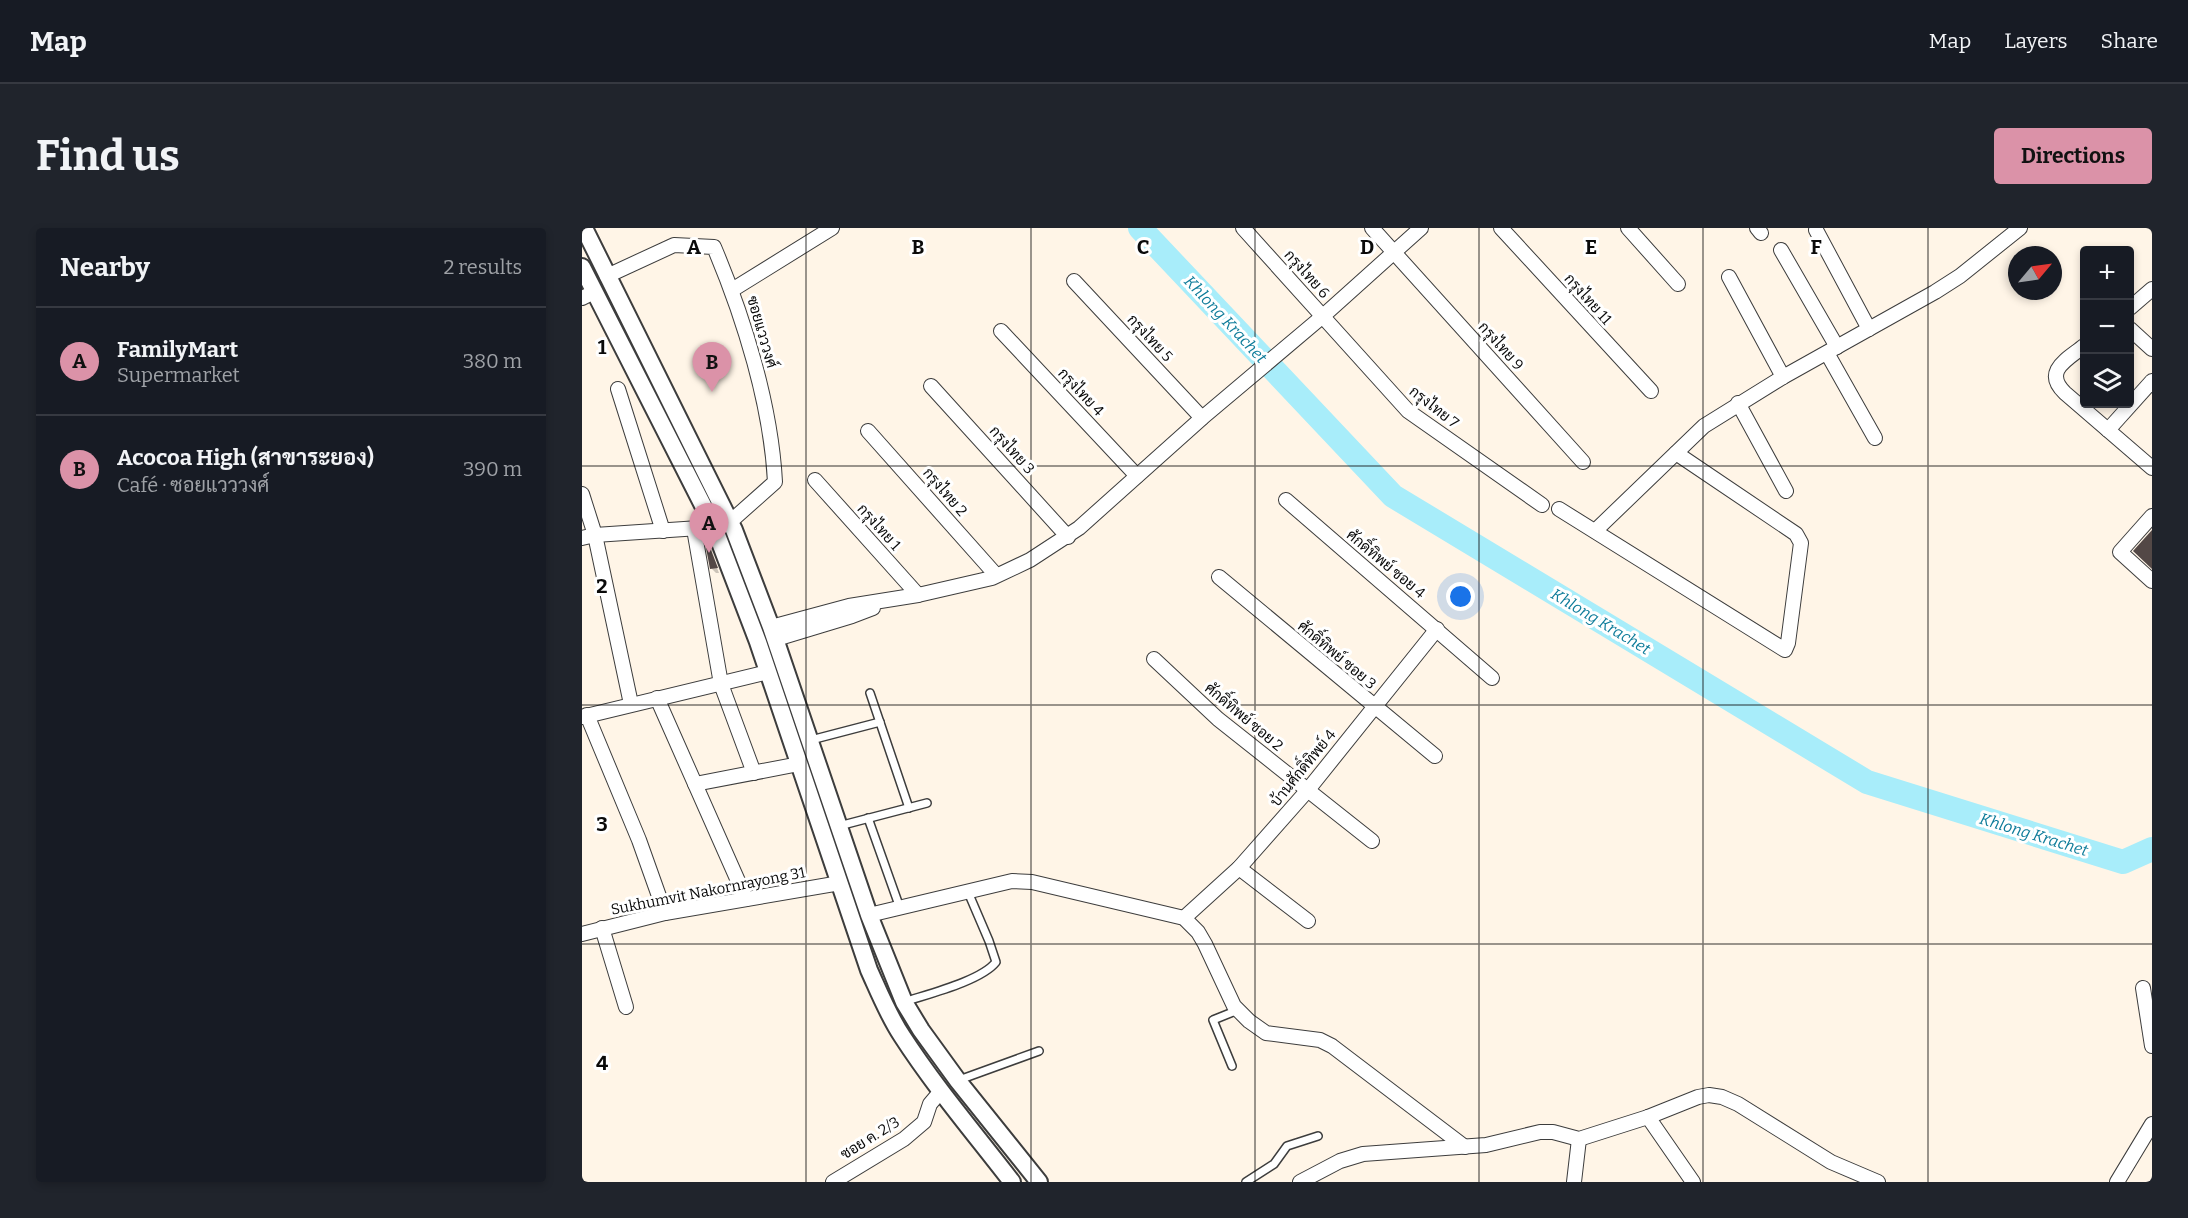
<!DOCTYPE html>
<html lang="en">
<head>
<meta charset="utf-8">
<style>
  body { margin:0; font-family:Bitter,Sarabun,serif; background:#20242c; color:#f1f3f6 }
  .controls { position:absolute; right:18px; top:18px; display:grid; overflow:hidden; border-radius:6px; box-shadow:0 3px 9px #0003 }
  .controls button { width:54px; height:54px; display:grid; place-items:center; padding:0; border:0; border-bottom:2px solid #363941; background:#171b24; color:#f1f3f6; font:30px sans-serif }
  .compass { position:absolute; left:1426px; top:18px; width:54px; height:54px; border-radius:50%; background:#171b24; box-shadow:0 3px 9px #0003; rotate:61deg }
  .you { position:absolute; left:879px; top:369px; width:21px; height:21px; margin:-15px; border:4px solid #fff; border-radius:50%; background:#1a73e8; box-shadow:0 0 0 9px #1a73e833 }
  .badge { display:grid; place-items:center; width:39px; height:39px; border-radius:50%; background:#db92a8; color:#111; font-size:20px; font-weight:700 }
  .pin { position:absolute; translate:-50% -50px; filter:drop-shadow(0 2px 3px #0008) }
  .pin::after { content:''; position:absolute; top:32px; width:21px; height:18px; background:inherit; clip-path:polygon(0 0,100% 0,50% 100%) }
  .list { margin:0; padding:0; list-style:none }
  h2 { display:flex; justify-content:space-between; align-items:center; height:78px; margin:0; padding:0 24px; font-size:26px }
  h2 small { font-size:20px; font-weight:400; color:#9ea1a6 }
  .list li { display:grid; grid-template-columns:39px 1fr auto; gap:18px; align-items:center; box-sizing:border-box; height:108px; padding:0 24px; border-top:2px solid #363941 }
  .list b { display:block; font-size:22px; white-space:nowrap }
  .list p { margin:0; font-size:20px; white-space:nowrap; color:#9ea1a6 }
  .list em { font-size:20px; font-style:normal; color:#9ea1a6 }
  .icon { flex:none; width:33px; height:33px; fill:none; stroke:currentColor; stroke-width:2; stroke-linecap:round; stroke-linejoin:round }
  .map { position:relative; flex:none; width:1570px; height:954px; overflow:hidden; border-radius:6px }
  header { display:flex; align-items:center; gap:36px; box-sizing:border-box; height:84px; padding:0 30px; background:#171b24; border-bottom:2px solid #363941 }
  header strong { font-size:28px }
  nav { display:flex; gap:33px; margin-inline-start:auto; font-size:21px }
  .intro { display:flex; align-items:center; justify-content:space-between; box-sizing:border-box; height:144px; padding:0 36px }
  h1 { margin:0; font-size:42px }
  .button { padding:15px 27px; border-radius:6px; background:#db92a8; color:#111; font-size:21px; font-weight:700 }
  main { display:flex; gap:36px; padding:0 36px }
  aside { flex:1; background:#171b24; border-radius:6px; box-shadow:0 3px 9px #0003 }
  .map>svg:first-child { display:block }
</style>
</head>
<body>
<header>
<strong>Map</strong>
<nav><a>Map</a><a>Layers</a><a>Share</a></nav>
</header>
<div class="intro"><h1>Find us</h1><a class="button">Directions</a></div>
<main>
<aside>
<h2>Nearby<small>2 results</small></h2>
<ul class="list">
<li><span class="badge">A</span><div><b>FamilyMart</b><p>Supermarket</p></div><em>380 m</em></li>
<li><span class="badge">B</span><div><b>Acocoa High (สาขาระยอง)</b><p>Café · ซอยแวววงศ์</p></div><em>390 m</em></li>
</ul>
</aside>
<div class="map">
<svg width="1570" height="954" viewBox="0 0 1570 954">
  <rect width="100%" height="100%" fill="#fff5e7"/>
  <!-- shadow -->
  <polygon fill="#0003" points="124,311 128,314 128,322 137,345 134,345 130,341"/>
  <g fill="none" stroke-linecap="round" stroke-linejoin="round">
    <!-- river -->
    <polyline stroke="#a8edfa" stroke-width="24" points="558,0 811,268 1285,554 1541,634 1570,621"/>
  </g>
  <!-- building -->
  <g fill="#534846">
    <polygon points="1570,302 1570,341 1551,323"/>
    <polygon points="122,309 124,309 136,340 128,341"/>
  </g>
  <g fill="none" stroke-linecap="round" stroke-linejoin="round">
    <!-- service casing -->
    <g stroke="#3d3d3d" stroke-width="10">
      <g id="service">
        <polyline points="288,465 327,580"/>
        <polyline points="229,512 298,494"/>
        <polyline points="286,590 318,680"/>
        <polyline points="257,598 345,575"/>
        <path d="M322,774C346,766 399,753 414,734L407,713L386,664"/>
        <polyline points="650,838 631,792 656,782"/>
        <polyline points="377,852 457,823"/>
        <polyline points="664,954 692,936 705,918 736,908"/>
      </g>
    </g>
    <!-- minor casing -->
    <g stroke="#3d3d3d" stroke-width="16">
      <g id="minor">
        <polyline points="661,0 826,183 960,277"/>
        <polyline points="790,0 1001,234"/>
        <polyline points="919,0 1069,163"/>
        <polyline points="1046,0 1096,56"/>
        <polyline points="1175,0 1179,5"/>
        <polyline points="1234,2 1287,101"/>
        <polyline points="1199,22 1255,119"/>
        <path d="M25,48L92,17L132,19C162,90 189,177 193,254L148,294"/>
        <polyline points="1147,49 1201,149"/>
        <polyline points="492,53 620,190"/>
        <polyline points="150,62 250,0"/>
        <polyline points="0,70 12,64"/>
        <polyline points="1548,80 1570,61"/>
        <polyline points="1548,101 1570,121"/>
        <polyline points="419,103 555,248"/>
        <path d="M1502,118C1486,131 1460,143 1483,165L1570,240"/>
        <polyline points="1245,125 1293,210"/>
        <polyline points="349,158 486,309"/>
        <polyline points="36,161 81,303"/>
        <polyline points="1156,175 1204,263"/>
        <polyline points="1526,202 1570,153"/>
        <polyline points="286,203 414,347"/>
        <polyline points="233,252 336,367"/>
        <polyline points="0,266 13,307 49,476"/>
        <polyline points="704,272 910,450"/>
        <polyline points="977,281 1203,422 1206,415 1219,315 1214,306 1094,225"/>
        <polyline points="1570,288 1538,324 1570,353"/>
        <polyline points="112,301 139,456 172,545"/>
        <polyline points="1013,303 1122,198 1201,149 1353,64 1378,48 1438,0"/>
        <polyline points="0,310 13,307 132,299"/>
        <polyline points="637,349 853,528"/>
        <polyline points="189,399 267,378 336,367 410,350 448,332 497,300 620,190 741,88 839,0"/>
        <polyline points="194,411 270,388 291,380"/>
        <polyline points="572,431 636,491 790,613"/>
        <polyline points="75,470 164,671"/>
        <polyline points="5,487 57,612 83,685"/>
        <polyline points="0,489 186,444"/>
        <polyline points="113,556 217,536"/>
        <polyline points="657,640 726,693"/>
        <polyline points="287,687 430,653 450,654 602,690 616,704 623,716 652,778 667,793 684,805 738,812 750,818 883,919"/>
        <polyline points="602,690 657,640 725,563 855,401"/>
        <polyline points="20,700 44,779"/>
        <polyline points="0,706 83,685 258,655"/>
        <polyline points="1561,760 1570,818"/>
        <polyline points="1066,889 1111,954"/>
        <polyline points="251,954 322,911 342,894 348,876 359,863"/>
        <polyline points="718,954 758,933 781,926 904,917 958,904 971,904 997,911 1066,889 1116,869 1127,867 1140,869 1156,876 1249,934 1296,954"/>
        <polyline points="992,954 997,911"/>
        <polyline points="1535,954 1570,896"/>
      </g>
    </g>
    <!-- tertiary casing -->
    <g stroke="#3d3d3d" stroke-width="20">
      <g id="tertiary">
        <polyline points="2,0 152,302 189,399 287,687 322,774 339,802 376,853 457,954"/>
        <path d="M0,39L132,299L176,414L287,742C297,764 306,787 320,808C353,859 393,906 430,954"/>
      </g>
    </g>
    <!-- service -->
    <use href="#service" stroke="#fff" stroke-width="7"/>
    <!-- minor -->
    <use href="#minor" stroke="#fff" stroke-width="14"/>
    <!-- tertiary -->
    <use href="#tertiary" stroke="#fff" stroke-width="16"/>
  </g>
  <!-- grid -->
  <path fill="none" stroke="#0a0a0a" stroke-width="1.5" stroke-opacity="0.55" d="M224,0V954M449,0V954M673,0V954M897,0V954M1121,0V954M1346,0V954M0,238H1570M0,477H1570M0,716H1570"/>
  <g text-anchor="middle" stroke-width="6" stroke-linejoin="round" paint-order="stroke">
    <!-- street labels -->
    <g font-size="15" fill="#0a0a0a" stroke="#fff">
      <text transform="translate(725 46) rotate(48)" y="5">กรุงไทย 6</text>
      <text transform="translate(1006 71) rotate(48)" y="5">กรุงไทย 11</text>
      <text transform="translate(180 104) rotate(74)" y="5">ซอยแวววงศ์</text>
      <text transform="translate(568 110) rotate(47)" y="5">กรุงไทย 5</text>
      <text transform="translate(919 118) rotate(48)" y="5">กรุงไทย 9</text>
      <text transform="translate(499 164) rotate(47)" y="5">กรุงไทย 4</text>
      <text transform="translate(852 179) rotate(38)" y="5">กรุงไทย 7</text>
      <text transform="translate(430 222) rotate(48)" y="5">กรุงไทย 3</text>
      <text transform="translate(363 264) rotate(49)" y="5">กรุงไทย 2</text>
      <text transform="translate(297 299) rotate(48)" y="5">กรุงไทย 1</text>
      <text transform="translate(804 336) rotate(40)" y="5">ศักดิ์ทิพย์ ซอย 4</text>
      <text transform="translate(755 427) rotate(40)" y="5">ศักดิ์ทิพย์ ซอย 3</text>
      <text transform="translate(662 489) rotate(40)" y="5">ศักดิ์ทิพย์ ซอย 2</text>
      <text transform="translate(721 540) rotate(-51)" y="5">บ้านศักดิ์ทิพย์ 4</text>
      <text transform="translate(126 663) rotate(-11)" y="5">Sukhumvit Nakornrayong 31</text>
      <text transform="translate(288 910) rotate(-32)" y="5">ซอย ค. 2/3</text>
    </g>
    <!-- water labels -->
    <g font-size="16" font-style="italic" fill="#0e7c9a" stroke="#fff">
      <text transform="translate(644 91) rotate(47)" y="6">Khlong Krachet</text>
      <text transform="translate(1019 393) rotate(31)" y="6">Khlong Krachet</text>
      <text transform="translate(1452 606) rotate(17)" y="6">Khlong Krachet</text>
    </g>
  </g>
  <g font-size="20" text-anchor="middle" font-weight="bold" fill="#0a0a0a" stroke="#fff" stroke-width="6" stroke-linejoin="round" paint-order="stroke">
    <text x="112" y="26">A</text>
    <text x="336" y="26">B</text>
    <text x="561" y="26">C</text>
    <text x="785" y="26">D</text>
    <text x="1009" y="26">E</text>
    <text x="1234" y="26">F</text>
    <text x="20" y="126">1</text>
    <text x="20" y="365">2</text>
    <text x="20" y="603">3</text>
    <text x="20" y="842">4</text>
  </g>
</svg>
<div class="controls">
<button>+</button>
<button>−</button>
<button><svg class="icon" aria-label="layers" viewBox="0 0 24 24"><path d="M12 4l9 5-9 5-9-5zM3 14l9 5 9-5"/></svg></button>
</div>
<svg class="compass" viewBox="-18 -18 36 36"><path d="M0-13l5 13h-10z" fill="#e53935"/><path d="M0 13l5-13h-10z" fill="#9ea1a6"/></svg>
<div class="you"></div>
<div class="pin badge" style="left:127px;top:325px">A</div>
<div class="pin badge" style="left:130px;top:164px">B</div>
</div>
</main>
</body>
</html>
